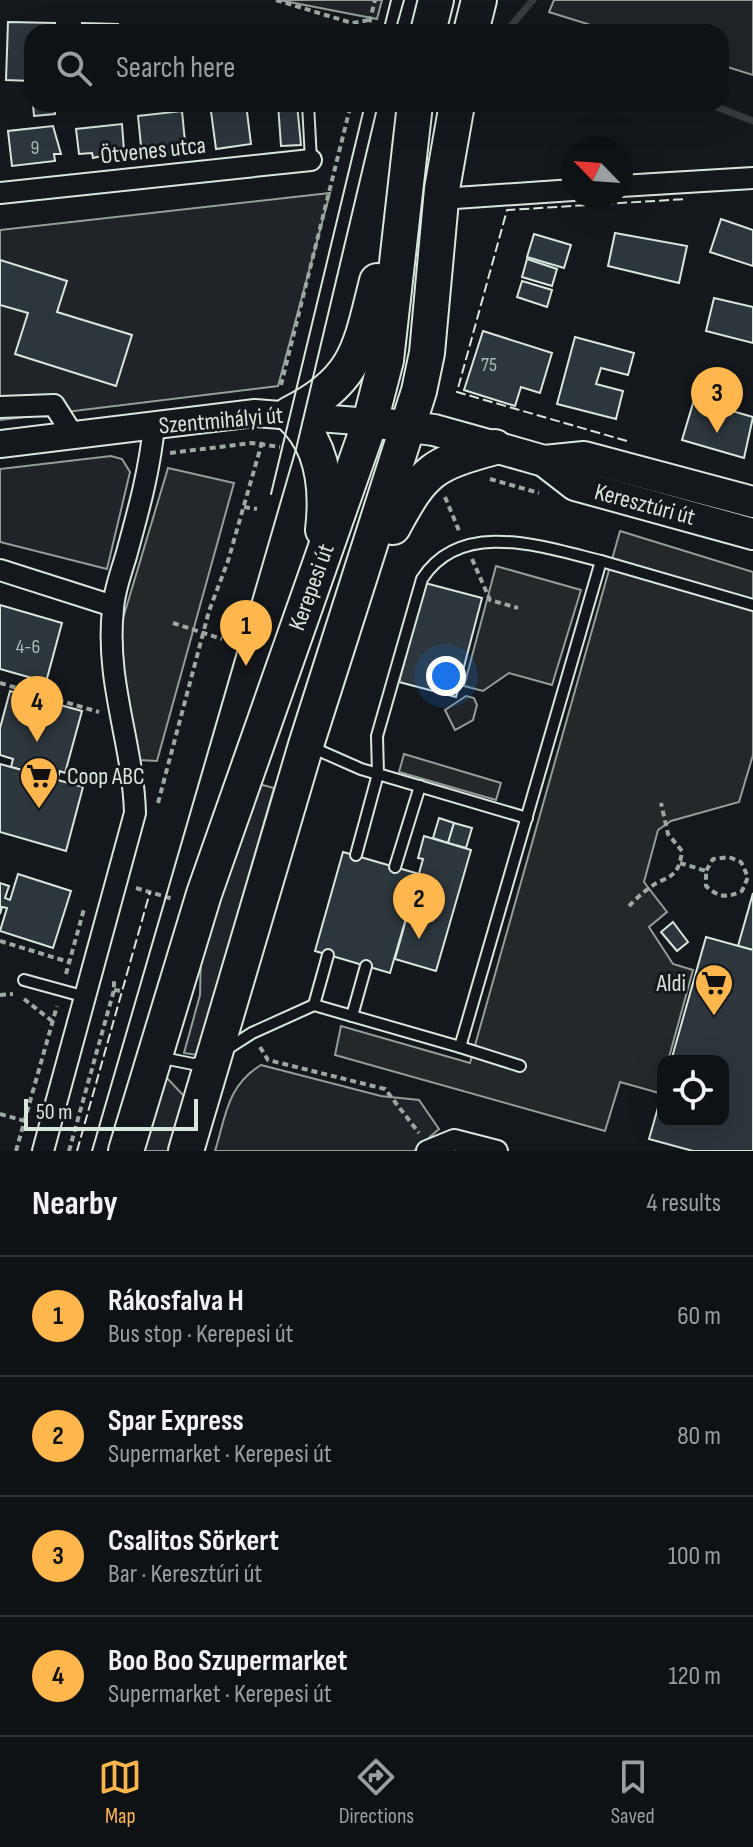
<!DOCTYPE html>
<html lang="en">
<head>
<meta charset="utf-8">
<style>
  body { margin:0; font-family:"Sofia Sans Condensed",sans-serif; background:#1d2022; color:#f1f3f6 }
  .controls { position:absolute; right:24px; bottom:24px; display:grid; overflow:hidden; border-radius:16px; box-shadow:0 8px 32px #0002 }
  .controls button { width:72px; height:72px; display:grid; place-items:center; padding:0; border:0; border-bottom:2px solid #2f3234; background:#0f1215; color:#f1f3f6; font:40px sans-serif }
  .compass { position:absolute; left:561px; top:136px; width:72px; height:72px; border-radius:50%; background:#0f1215; box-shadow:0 8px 32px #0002; rotate:295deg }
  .scale { position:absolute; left:24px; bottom:20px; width:174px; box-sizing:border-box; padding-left:8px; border:4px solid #d8e6dc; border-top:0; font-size:22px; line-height:28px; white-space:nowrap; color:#d8e6dc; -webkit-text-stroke:6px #14181c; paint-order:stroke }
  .you { position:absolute; left:446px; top:676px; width:28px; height:28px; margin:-20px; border:6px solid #fff; border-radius:50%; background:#1a73e8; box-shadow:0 0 0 12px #1a73e833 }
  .badge { display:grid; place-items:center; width:52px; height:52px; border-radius:50%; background:#ffb74d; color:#111; font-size:26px; font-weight:700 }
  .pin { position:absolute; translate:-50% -66px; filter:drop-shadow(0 2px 4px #0008) }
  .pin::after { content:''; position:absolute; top:42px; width:28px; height:24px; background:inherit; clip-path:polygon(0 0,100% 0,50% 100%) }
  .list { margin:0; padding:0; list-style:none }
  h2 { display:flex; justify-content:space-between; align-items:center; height:104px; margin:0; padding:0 32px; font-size:34px }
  h2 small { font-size:26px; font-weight:400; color:#9b9ea0 }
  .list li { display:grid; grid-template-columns:52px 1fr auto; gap:24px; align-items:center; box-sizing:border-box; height:120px; padding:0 32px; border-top:2px solid #2f3234 }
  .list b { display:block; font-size:30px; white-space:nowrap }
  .list p { margin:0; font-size:26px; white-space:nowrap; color:#9b9ea0 }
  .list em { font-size:26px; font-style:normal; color:#9b9ea0 }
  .icon { flex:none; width:44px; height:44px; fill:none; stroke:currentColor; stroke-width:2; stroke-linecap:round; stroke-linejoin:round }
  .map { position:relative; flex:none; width:753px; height:1151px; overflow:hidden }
  .search { position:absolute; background:#0f1215; box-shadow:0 8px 32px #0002; left:24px; right:24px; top:24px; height:88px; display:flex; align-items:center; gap:20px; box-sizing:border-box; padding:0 28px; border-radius:24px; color:#9b9ea0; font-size:30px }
  .sheet { height:584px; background:#0f1215 }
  nav { display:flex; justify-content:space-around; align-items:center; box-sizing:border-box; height:112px; border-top:2px solid #2f3234; background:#0f1215; font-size:22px; color:#9b9ea0 }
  nav a { display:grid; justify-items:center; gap:4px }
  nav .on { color:#ffb74d }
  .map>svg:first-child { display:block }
</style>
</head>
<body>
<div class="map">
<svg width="753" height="1151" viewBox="0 0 753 1151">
  <rect width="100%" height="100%" fill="#14181c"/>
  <!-- green -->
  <g fill="#202428" stroke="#939e99" stroke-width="2">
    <polygon points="279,0 382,0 377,19"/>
    <polygon points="554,0 753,0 753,75 721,65 721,32 613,32 549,12"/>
    <polygon points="330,193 278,386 0,420 0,230"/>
    <polygon points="111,456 122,459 130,472 107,569 0,542 0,469"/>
    <polygon points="466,696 474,698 477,705 473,720 455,730 445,710"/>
    <polygon points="255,783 274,788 197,1055 184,1053 200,995 201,955"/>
    <path d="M261,1065L381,1096L419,1100L439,1129L414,1151H215C226,1115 227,1086 261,1065Z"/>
    <polygon points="165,1076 184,1096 168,1151 144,1151"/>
  </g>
  <!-- parking -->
  <g fill="#24282b" stroke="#939e99" stroke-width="2">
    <polygon points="168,468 234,483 157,761 139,760 117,665 121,625"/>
    <polygon points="620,531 753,572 753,755 739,802 671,821 658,830 644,882 667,912 649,927 673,964 693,970 668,1061 663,1061 659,1093 620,1082 605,1131 335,1055 341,1026 470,1063"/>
    <polygon points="496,566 581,590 552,685 509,673 483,691 464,686"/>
    <polygon points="404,754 501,783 496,800 399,772"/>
  </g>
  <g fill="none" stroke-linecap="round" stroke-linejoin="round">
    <!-- stream -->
    <g stroke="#363b3e" stroke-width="7">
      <polyline points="511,26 525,32"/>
      <polyline points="494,32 511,26 533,0"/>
      <polyline points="709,104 753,121"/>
    </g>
  </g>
  <!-- building -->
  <g fill="#2c363c" stroke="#d8e6dc" stroke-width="2">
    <polygon points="8,22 55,23 55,32 32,32 32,81 6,80"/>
    <polygon points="82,23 118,24 118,32 82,32"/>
    <polygon points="280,25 301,26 300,32 280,32"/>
    <polygon points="33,104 54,104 55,114 34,116"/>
    <polygon points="210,104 246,104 251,144 216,149"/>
    <polygon points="278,104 297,104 301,145 281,146"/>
    <polygon points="182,111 186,152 142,156 138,116"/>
    <polygon points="122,124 124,151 93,158 92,153 79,154 76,129"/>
    <polygon points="53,126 61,154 54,154 55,161 12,166 8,131"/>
    <polygon points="721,219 753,230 753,266 710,252"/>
    <polygon points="615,233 687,246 679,283 608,266"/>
    <polygon points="534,234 571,245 564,268 527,257"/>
    <polygon points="527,259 557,269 552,286 522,277"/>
    <polygon points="0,260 67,281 57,312 132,335 116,386 15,354 28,313 0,305"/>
    <polygon points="522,281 552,290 547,307 517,297"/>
    <polygon points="714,298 753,307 753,343 706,331"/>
    <polygon points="483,331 552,353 540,393 521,387 515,406 464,390"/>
    <polygon points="575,337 634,353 628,375 601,368 596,384 623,391 616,419 557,404"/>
    <polygon points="694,400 753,417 744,458 682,440"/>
    <polygon points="425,583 482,598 456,697 399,682"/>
    <polygon points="0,605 62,623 46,682 0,669"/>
    <polygon points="10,691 82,711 65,773 60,771 57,780 11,767 13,759 0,755 0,728"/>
    <polygon points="0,764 83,787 66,851 0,832"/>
    <polygon points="439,818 454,823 448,843 433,838"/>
    <polygon points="454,823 472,828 466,848 448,843"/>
    <polygon points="424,836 471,850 436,971 395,959 423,859 418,858"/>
    <polygon points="343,852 419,874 390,973 315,951"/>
    <polygon points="18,874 71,891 53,948 0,931 7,908 2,907 0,914 0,883 9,886 5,898 10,900"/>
    <polygon points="753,893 753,950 738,946"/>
    <polygon points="673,922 688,942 677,951 661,932"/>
    <polygon points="706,937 753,950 753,1151 693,1151 649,1139 663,1090 663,1121 723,1121 723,1061 671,1061"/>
  </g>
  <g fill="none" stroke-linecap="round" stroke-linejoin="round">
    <!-- service casing -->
    <g stroke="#d8e6dc" stroke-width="14">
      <g id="service">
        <polyline points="308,104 311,160"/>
        <polyline points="311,747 361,769 527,818"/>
        <path d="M356,855L378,774L377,736L422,579C461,518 543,547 601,561"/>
        <polyline points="395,867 420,786"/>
        <polyline points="24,980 86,997"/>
        <polyline points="314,1005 328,955"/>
        <polyline points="352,1016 366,966"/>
        <polyline points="460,1047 520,1066"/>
        <polyline points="227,1049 252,1033 314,1005 460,1047 601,561 753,605"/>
        <polyline points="163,1051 168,1059 193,1064 206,1061"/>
      </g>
    </g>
    <!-- minor casing -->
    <g stroke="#d8e6dc" stroke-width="24">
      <g id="minor">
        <polyline points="621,186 753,178"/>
        <polyline points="0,193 311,160"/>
        <polyline points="441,199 573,190"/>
        <polyline points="0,407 54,405 73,435"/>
        <polyline points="0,570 113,606"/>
        <path d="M43,1151L135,813C133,743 105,682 113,609C114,591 121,573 126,556C138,512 150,470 154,425"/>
        <polyline points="427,1151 454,1140 497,1151"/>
      </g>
    </g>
    <!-- tertiary casing -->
    <g stroke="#d8e6dc" stroke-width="30">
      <polyline id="tertiary" points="0,444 255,413 370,422"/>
    </g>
    <!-- secondary casing -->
    <g stroke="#d8e6dc" stroke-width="34">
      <g id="secondary">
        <polyline points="370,422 434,430 495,447 544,461 575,485 753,534"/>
        <polyline points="544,461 584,457 753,502"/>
      </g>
    </g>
    <!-- primary casing -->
    <g stroke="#d8e6dc" stroke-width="38">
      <g id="primary">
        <polyline points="428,32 436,0"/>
        <polyline points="471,32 479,0"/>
        <path d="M393,527C424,469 433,464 495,447"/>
        <path d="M323,530C328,487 323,443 290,414C357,381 360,349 377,281"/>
        <polyline points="126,1151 204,894 370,422 386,360 415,104"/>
        <polyline points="186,1151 306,745 419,391 427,353 442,189 457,104"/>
      </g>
    </g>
    <!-- path -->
    <g stroke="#9da8a2" stroke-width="4" stroke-dasharray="6 4" stroke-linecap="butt">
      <polyline points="276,0 352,23 369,20"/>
      <polyline points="367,32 375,0"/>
      <polyline points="281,385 351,104"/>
      <polyline points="170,453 252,443 280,447"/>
      <polyline points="490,479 539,493"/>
      <polyline points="445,497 460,533"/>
      <polyline points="244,507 257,509"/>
      <polyline points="472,559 490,600 518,608"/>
      <polyline points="173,623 222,639"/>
      <polyline points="0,683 99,712"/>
      <polyline points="158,803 209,611 228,561 263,439"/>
      <path d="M680,863L706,871V886C719,898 727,898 742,891L748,877L741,862L729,857L713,859L706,871"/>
      <polyline points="136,888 173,899"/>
      <path d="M629,906C635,900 642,893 649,888C668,874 678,881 682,851L668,834L661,803"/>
      <polyline points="0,941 69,962"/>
      <polyline points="66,974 84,909"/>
      <polyline points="114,990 123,991"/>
      <polyline points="0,995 13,994"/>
      <polyline points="24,999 52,1021"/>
      <polyline points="260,1047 268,1060 385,1089 419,1133"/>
      <polyline points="0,1114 25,1121"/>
      <polyline points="16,1151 57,1006"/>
      <polyline points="69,1151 114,990 114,978"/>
    </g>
    <!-- service -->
    <use href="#service" stroke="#14181c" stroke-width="10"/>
    <!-- minor -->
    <use href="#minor" stroke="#14181c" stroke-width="20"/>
    <!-- tertiary -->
    <use href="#tertiary" stroke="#14181c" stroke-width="26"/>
    <!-- secondary -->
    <use href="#secondary" stroke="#14181c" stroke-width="30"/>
    <!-- primary -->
    <use href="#primary" stroke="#14181c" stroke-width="34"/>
    <!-- tram -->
    <g stroke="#d8e6dc" stroke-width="2">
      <polyline points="383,32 391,0"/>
      <polyline points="395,32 404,0"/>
      <polyline points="271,494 365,104"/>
      <polyline points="92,1151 296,449 378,104"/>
    </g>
    <!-- fence -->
    <g stroke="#d8e6dc" stroke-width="2" stroke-dasharray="10 4" stroke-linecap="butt">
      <polyline points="627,441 457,392 507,210 686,199"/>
      <polyline points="77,1151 150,892"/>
    </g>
  </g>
  <!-- icons -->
  <defs>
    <g id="supermarket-pin" transform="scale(2)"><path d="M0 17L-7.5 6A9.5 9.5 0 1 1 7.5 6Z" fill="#ffb74d" stroke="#14181c"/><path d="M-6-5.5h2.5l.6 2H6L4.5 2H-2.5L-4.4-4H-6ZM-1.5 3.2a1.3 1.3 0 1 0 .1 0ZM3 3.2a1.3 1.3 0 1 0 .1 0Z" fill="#111"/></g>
  </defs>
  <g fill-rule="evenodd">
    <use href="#supermarket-pin" x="39" y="776"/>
    <use href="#supermarket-pin" x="714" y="983"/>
  </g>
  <g text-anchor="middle" stroke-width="6" stroke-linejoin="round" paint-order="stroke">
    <!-- number labels -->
    <g font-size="20" fill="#adbab4">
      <text x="35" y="154">9</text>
      <text x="489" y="371">75</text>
      <text x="28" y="653">4-6</text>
    </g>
    <!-- street labels -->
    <g font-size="24" fill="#d8e6dc" stroke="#14181c">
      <text transform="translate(153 150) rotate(-6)" y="8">Ötvenes utca</text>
      <text transform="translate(221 420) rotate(-5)" y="8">Szentmihályi út</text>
      <text transform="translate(645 504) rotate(15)" y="8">Keresztúri út</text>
      <text transform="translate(311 587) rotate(-70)" y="8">Kerepesi út</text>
    </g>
    <!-- poi labels -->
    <g font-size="24" fill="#d8e6dc" stroke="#14181c" text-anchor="start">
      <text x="67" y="784">Coop ABC</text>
      <text x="686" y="991" text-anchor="end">Aldi</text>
    </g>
  </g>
</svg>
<div class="controls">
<button><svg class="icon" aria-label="locate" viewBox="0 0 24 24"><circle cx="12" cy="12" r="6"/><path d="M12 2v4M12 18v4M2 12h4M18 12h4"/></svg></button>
</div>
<svg class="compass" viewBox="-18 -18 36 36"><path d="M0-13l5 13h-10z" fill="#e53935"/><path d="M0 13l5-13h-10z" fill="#9b9ea0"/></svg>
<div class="scale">50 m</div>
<div class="you"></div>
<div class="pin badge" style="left:246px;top:666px">1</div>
<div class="pin badge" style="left:419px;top:939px">2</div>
<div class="pin badge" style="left:717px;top:433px">3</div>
<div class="pin badge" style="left:37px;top:742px">4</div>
<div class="search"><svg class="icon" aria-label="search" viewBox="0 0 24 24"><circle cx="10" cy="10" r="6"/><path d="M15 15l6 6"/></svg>Search here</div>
</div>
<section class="sheet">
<h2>Nearby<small>4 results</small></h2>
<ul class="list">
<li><span class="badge">1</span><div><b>Rákosfalva H</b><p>Bus stop · Kerepesi út</p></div><em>60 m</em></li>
<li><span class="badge">2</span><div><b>Spar Express</b><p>Supermarket · Kerepesi út</p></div><em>80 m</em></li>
<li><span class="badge">3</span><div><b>Csalitos Sörkert</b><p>Bar · Keresztúri út</p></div><em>100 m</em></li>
<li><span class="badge">4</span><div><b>Boo Boo Szupermarket</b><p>Supermarket · Kerepesi út</p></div><em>120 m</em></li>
</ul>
</section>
<nav>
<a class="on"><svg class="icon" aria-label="map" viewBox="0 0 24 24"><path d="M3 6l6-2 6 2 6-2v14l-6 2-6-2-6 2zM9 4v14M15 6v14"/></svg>Map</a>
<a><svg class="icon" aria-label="directions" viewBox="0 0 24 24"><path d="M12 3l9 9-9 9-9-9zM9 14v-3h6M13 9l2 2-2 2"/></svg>Directions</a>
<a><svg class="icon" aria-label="saved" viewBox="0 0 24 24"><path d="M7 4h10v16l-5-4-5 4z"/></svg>Saved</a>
</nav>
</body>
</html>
